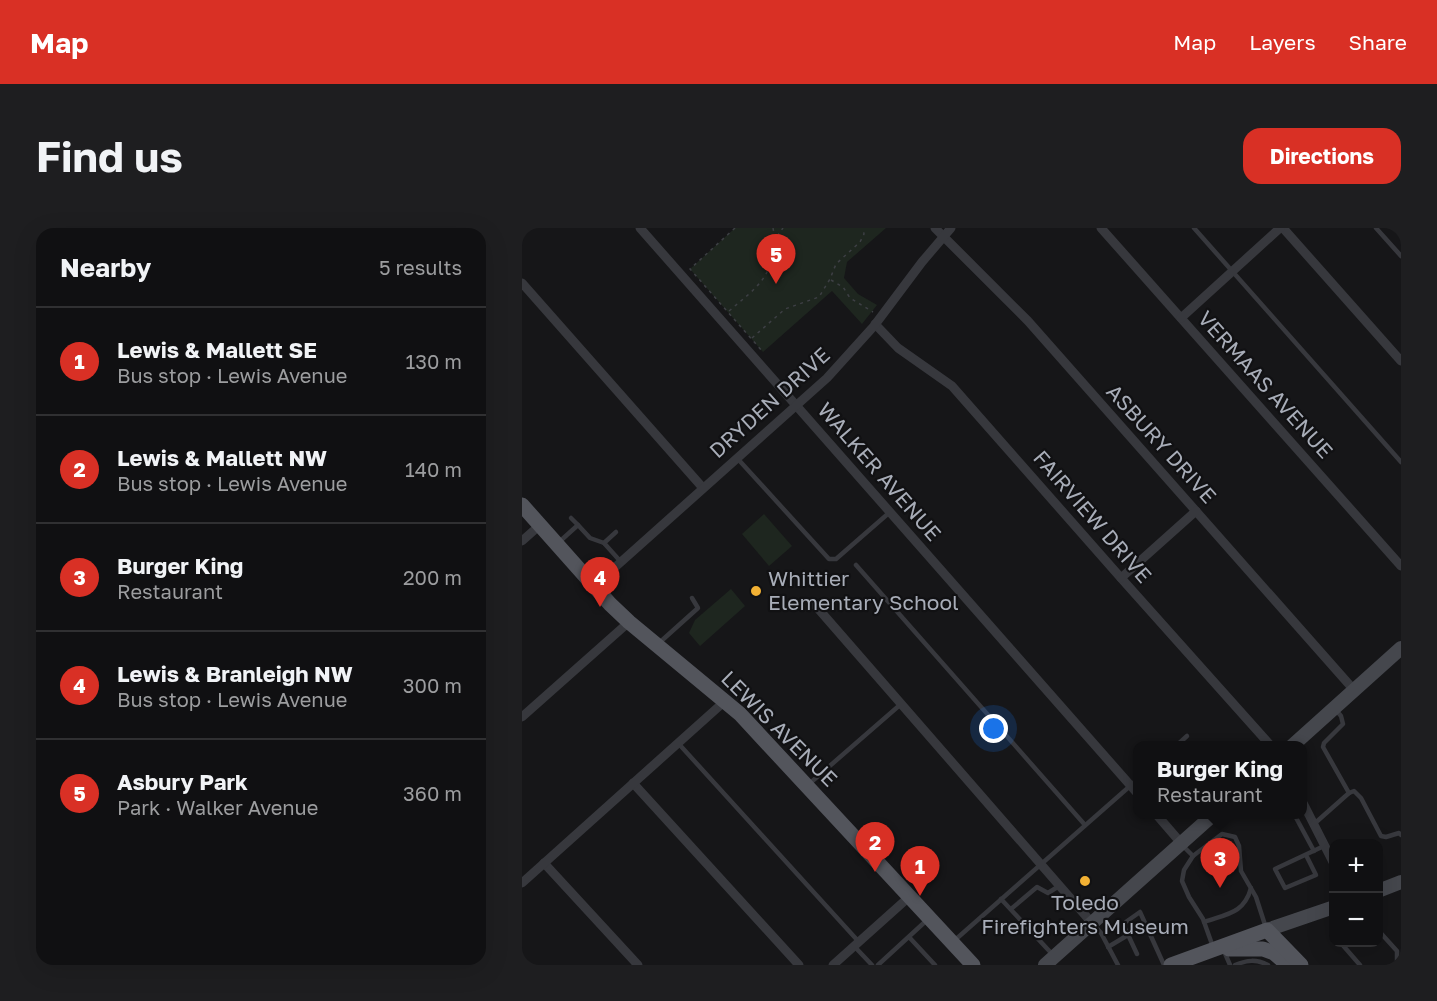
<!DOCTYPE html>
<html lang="en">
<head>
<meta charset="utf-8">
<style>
  body { margin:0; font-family:"Golos Text",sans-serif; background:#1e1e20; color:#f1f3f6 }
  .controls { position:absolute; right:18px; bottom:18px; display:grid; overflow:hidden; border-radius:12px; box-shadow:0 6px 24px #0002 }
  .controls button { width:54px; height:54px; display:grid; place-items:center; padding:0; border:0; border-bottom:2px solid #303032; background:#101012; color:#f1f3f6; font:30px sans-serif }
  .you { position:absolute; left:472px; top:501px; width:21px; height:21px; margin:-15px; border:4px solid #fff; border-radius:50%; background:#1a73e8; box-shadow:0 0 0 9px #1a73e833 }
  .badge { display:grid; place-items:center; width:39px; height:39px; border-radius:50%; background:#d93025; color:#fff; font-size:20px; font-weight:700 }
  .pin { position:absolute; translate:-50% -50px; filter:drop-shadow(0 2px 3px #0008) }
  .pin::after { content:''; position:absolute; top:32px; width:21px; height:18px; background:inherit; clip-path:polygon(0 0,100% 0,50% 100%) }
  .popup { position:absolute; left:611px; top:513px; width:174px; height:78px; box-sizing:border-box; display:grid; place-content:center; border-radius:12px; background:#101012; filter:drop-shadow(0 2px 4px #0005); font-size:20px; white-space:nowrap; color:#9c9d9f }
  .popup b { font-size:22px; color:#f1f3f6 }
  .popup::after { content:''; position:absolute; left:50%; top:100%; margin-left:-12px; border:12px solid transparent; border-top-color:#101012 }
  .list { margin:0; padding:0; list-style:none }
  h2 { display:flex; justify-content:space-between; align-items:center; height:78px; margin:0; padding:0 24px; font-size:26px }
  h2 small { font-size:20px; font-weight:400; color:#9c9d9f }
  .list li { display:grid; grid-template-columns:39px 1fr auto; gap:18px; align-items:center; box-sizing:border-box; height:108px; padding:0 24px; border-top:2px solid #303032 }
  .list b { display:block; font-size:22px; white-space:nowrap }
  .list p { margin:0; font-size:20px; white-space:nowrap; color:#9c9d9f }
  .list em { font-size:20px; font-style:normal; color:#9c9d9f }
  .map { position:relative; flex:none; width:879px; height:737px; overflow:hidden; border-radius:18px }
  header { display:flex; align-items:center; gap:36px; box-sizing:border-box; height:84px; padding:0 30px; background:#d93025; color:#fff }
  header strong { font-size:28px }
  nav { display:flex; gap:33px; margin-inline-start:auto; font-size:21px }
  .intro { display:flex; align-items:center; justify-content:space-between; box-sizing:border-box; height:144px; padding:0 36px }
  h1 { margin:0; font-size:42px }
  .button { padding:15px 27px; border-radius:18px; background:#d93025; color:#fff; font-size:21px; font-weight:700 }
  main { display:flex; gap:36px; padding:0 36px }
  aside { flex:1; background:#101012; border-radius:18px; box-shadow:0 6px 24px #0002 }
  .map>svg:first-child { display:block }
</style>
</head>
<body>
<header>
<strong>Map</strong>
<nav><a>Map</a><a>Layers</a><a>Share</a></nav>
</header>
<div class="intro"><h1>Find us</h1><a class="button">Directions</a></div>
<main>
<aside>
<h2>Nearby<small>5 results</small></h2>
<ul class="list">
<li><span class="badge">1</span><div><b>Lewis &amp; Mallett SE</b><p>Bus stop · Lewis Avenue</p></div><em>130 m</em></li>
<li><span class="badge">2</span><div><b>Lewis &amp; Mallett NW</b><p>Bus stop · Lewis Avenue</p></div><em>140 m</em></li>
<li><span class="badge">3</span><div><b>Burger King</b><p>Restaurant</p></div><em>200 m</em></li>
<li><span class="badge">4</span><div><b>Lewis &amp; Branleigh NW</b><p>Bus stop · Lewis Avenue</p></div><em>300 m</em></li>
<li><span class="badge">5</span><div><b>Asbury Park</b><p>Park · Walker Avenue</p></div><em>360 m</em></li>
</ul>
</aside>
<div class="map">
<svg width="879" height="737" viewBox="0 0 879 737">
  <rect width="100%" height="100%" fill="#161618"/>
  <!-- green -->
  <g fill="#1e261f">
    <polygon points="213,0 364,0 325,34 322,50 336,66 355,77 340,96 310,63 241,124 168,41"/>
    <polygon points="242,286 270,318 247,338 220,306"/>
    <polygon points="209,361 223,378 178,418 167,405 173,392"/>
  </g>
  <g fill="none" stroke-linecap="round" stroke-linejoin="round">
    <!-- path -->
    <g stroke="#3d3f44" stroke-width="1.5" stroke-dasharray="3 4.5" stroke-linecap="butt">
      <polyline points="213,0 168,41 241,124"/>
      <polyline points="251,0 253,11 261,0"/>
      <polyline points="309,52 321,59 328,70 351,84"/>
      <path d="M207,83C235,59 250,51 253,11"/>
      <polyline points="230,110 263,81 297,69 308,51 314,36 338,14 342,6 341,0"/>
    </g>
    <!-- lane -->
    <g stroke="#37383d" stroke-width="4.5">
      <polyline points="672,0 879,234"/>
      <polyline points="854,0 879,28"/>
      <polyline points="215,230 307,331 314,331 368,284"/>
      <polyline points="49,290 56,297"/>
      <polyline points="36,315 56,297 68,310 82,315 99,334"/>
      <polyline points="82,315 94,304"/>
      <polyline points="334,337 563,597"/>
      <polyline points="137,415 176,380 170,370"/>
      <polyline points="814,482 819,488 821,496 802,515 801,519 827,565"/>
      <polyline points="156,515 337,714"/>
      <polyline points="654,518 665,508"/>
      <polyline points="287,556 379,476"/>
      <polyline points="772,586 792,623"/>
      <polyline points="792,596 827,565 832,563 839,570 859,608 864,609 877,605 879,607"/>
      <polyline points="661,618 671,628 662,642 660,653 667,669 681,691 691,719"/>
      <polyline points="784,627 794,647 763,660 753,641 802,618"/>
      <polyline points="671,628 700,606 713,609 717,618 719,643 734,669 744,700"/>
      <polyline points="479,671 531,727"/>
      <polyline points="489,681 515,659 526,665 537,658"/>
      <path d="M682,694C704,686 722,686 729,660"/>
      <polyline points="572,697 579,705 596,737"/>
      <polyline points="856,702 875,723 875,737"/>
      <polyline points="387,709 413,737"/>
      <polyline points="433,712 616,551"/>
      <polyline points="818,714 838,737"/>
      <polyline points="332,718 350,737"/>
      <polyline points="586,719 606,707"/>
      <polyline points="702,723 708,737"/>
      <polyline points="615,726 601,696 618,684 642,737"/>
      <polyline points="356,737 405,692"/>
      <path d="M713,737C725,732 734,731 746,737"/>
    </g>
    <!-- street -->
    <g stroke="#37383d" stroke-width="9">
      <polyline points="118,0 616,566"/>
      <polyline points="413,0 506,93 832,462"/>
      <polyline points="579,0 879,338"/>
      <polyline points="761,0 879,133"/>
      <polyline points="0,55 181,260"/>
      <polyline points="659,90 758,0"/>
      <polyline points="353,96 376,120 430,158 599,350 749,518"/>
      <polyline points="0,313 18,297"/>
      <polyline points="599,350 674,283"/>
      <polyline points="72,358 305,150 352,98 400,34 429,0"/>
      <polyline points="293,377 570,695"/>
      <polyline points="0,489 107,394"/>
      <polyline points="111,555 277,737"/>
      <polyline points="780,573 812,636"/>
      <polyline points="634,586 659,615"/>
      <polyline points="22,635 116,737"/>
      <polyline points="0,655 203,473"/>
      <polyline points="311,737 387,669"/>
    </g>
    <!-- secondary -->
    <g stroke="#45474d" stroke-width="14">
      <polyline points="770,518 879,420"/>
      <polyline points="856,663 879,654"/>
      <polyline points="745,702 812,679"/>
      <polyline points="523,737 692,586"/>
    </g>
    <!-- primary -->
    <g stroke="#53555c" stroke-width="15">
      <polyline points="0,277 88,376 107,394 218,486 451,737"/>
      <polyline points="707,721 741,721 752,725 759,731 773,734"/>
      <polyline points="649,737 745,702 779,737"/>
    </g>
  </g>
  <!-- markers -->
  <g fill="#f2b134" stroke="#111113" stroke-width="2">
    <circle cx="234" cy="363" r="6"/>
    <circle cx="563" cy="653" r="6"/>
  </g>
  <g text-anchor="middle" stroke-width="4.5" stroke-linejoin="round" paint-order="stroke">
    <!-- street labels -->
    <g font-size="21" fill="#a8adb8" stroke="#111113">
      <text transform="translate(743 157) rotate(48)" y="7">VERMAAS AVENUE</text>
      <text transform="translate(248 175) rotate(-42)" y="7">DRYDEN DRIVE</text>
      <text transform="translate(639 216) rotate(48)" y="7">ASBURY DRIVE</text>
      <text transform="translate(357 244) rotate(49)" y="7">WALKER AVENUE</text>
      <text transform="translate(570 289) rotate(49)" y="7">FAIRVIEW DRIVE</text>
      <text transform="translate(257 501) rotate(45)" y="7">LEWIS AVENUE</text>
    </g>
    <!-- poi labels -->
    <g font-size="21" fill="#a8adb8" stroke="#111113" text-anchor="start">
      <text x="246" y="358">Whittier<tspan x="246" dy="24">Elementary School</tspan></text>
      <text x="563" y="682" text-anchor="middle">Toledo<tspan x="563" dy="24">Firefighters Museum</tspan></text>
    </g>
  </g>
</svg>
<div class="controls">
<button>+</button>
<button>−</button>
</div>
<div class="you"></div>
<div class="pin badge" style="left:398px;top:668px">1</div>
<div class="pin badge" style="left:353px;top:644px">2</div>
<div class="pin badge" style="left:698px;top:660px">3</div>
<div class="popup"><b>Burger King</b>Restaurant</div>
<div class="pin badge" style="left:78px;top:379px">4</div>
<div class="pin badge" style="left:254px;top:56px">5</div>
</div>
</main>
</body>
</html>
